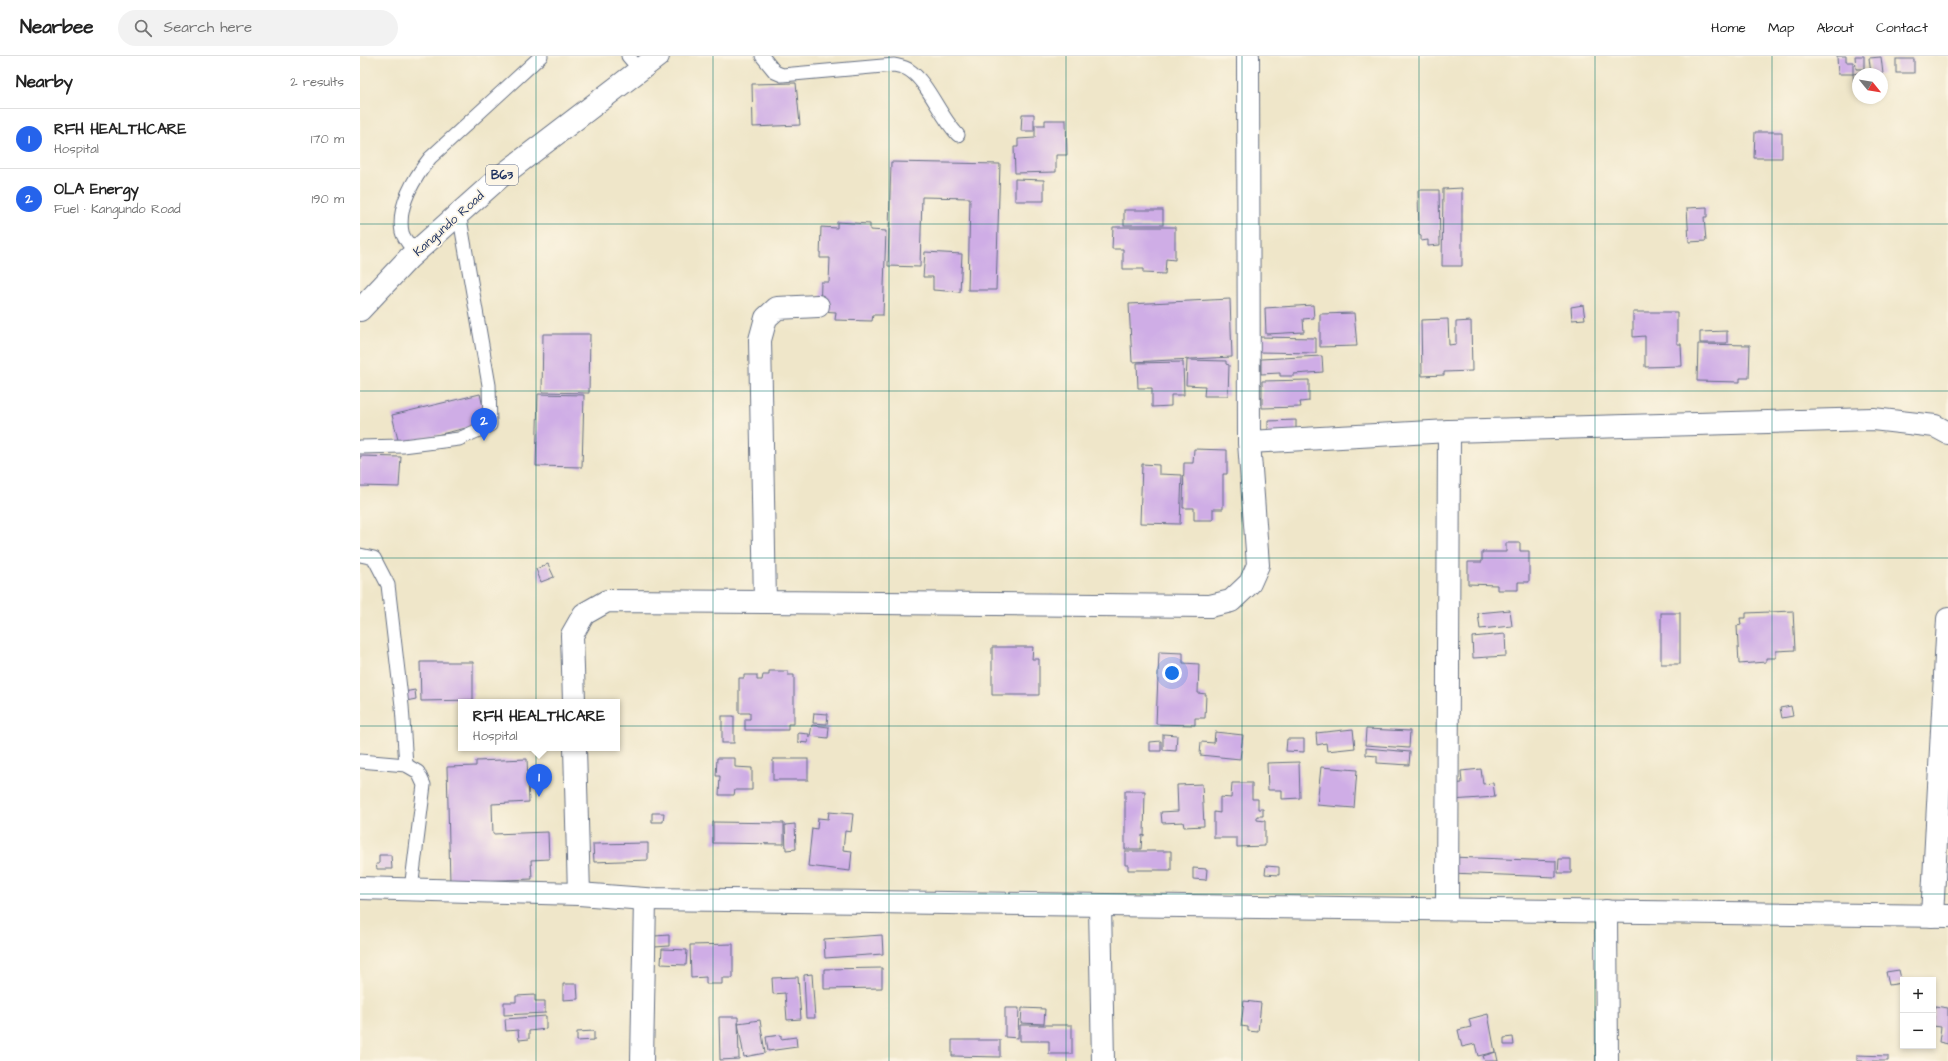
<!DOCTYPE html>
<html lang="en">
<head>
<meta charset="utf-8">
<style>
  body { margin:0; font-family:"Architects Daughter",sans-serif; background:#f2f2f2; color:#222 }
  .controls { position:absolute; right:12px; bottom:12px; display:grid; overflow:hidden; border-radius:0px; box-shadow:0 2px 6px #0003 }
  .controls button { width:36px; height:36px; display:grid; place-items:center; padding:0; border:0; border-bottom:1px solid #e0e0e0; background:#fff; color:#222; font:20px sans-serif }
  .compass { position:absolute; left:1492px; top:12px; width:36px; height:36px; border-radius:50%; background:#fff; box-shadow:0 2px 6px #0003; rotate:120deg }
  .you { position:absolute; left:812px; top:617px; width:14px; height:14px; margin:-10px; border:3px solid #fff; border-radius:50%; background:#1a73e8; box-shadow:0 0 0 6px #1a73e833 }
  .badge { display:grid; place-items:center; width:26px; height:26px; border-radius:50%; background:#2563eb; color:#fff; font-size:13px; font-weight:700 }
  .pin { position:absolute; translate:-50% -33px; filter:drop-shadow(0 1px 2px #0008) }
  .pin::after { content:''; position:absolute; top:21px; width:14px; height:12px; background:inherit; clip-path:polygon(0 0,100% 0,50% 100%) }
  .popup { position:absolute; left:98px; top:643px; width:162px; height:52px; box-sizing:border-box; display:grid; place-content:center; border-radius:0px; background:#fff; filter:drop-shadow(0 1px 3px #0005); font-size:13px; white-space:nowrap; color:#767676 }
  .popup b { font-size:15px; color:#222 }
  .popup::after { content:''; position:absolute; left:50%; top:100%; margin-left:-8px; border:8px solid transparent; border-top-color:#fff }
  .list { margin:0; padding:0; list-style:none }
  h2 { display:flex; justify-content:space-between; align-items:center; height:52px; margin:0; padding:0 16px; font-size:17px }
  h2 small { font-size:13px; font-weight:400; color:#767676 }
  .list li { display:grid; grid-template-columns:26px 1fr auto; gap:12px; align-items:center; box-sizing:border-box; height:60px; padding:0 16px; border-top:1px solid #e0e0e0 }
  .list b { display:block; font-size:15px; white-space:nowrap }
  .list p { margin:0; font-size:13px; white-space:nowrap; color:#767676 }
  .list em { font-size:13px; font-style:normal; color:#767676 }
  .icon { flex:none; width:22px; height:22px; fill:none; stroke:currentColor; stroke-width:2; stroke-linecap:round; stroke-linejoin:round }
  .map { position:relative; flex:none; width:1588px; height:1005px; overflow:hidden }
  header { display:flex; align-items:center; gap:24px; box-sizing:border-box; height:56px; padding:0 20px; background:#fff; border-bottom:1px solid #e0e0e0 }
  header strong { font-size:19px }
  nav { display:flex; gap:22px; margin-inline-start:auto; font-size:14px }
  .search { width:280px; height:36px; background:#f2f2f2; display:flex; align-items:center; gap:10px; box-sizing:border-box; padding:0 14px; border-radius:22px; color:#767676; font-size:15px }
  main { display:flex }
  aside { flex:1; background:#fff }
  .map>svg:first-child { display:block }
</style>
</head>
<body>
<header>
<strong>Nearbee</strong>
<div class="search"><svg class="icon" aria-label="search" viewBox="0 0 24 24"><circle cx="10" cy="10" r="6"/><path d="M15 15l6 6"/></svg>Search here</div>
<nav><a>Home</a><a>Map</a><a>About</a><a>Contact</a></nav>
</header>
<main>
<aside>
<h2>Nearby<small>2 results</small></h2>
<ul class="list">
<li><span class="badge">1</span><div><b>RFH HEALTHCARE</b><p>Hospital</p></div><em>170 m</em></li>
<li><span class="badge">2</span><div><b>OLA Energy</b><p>Fuel · Kangundo Road</p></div><em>190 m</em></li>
</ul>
</aside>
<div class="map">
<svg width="1588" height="1005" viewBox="0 0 1588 1005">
  <rect width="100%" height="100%" fill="#fcf5e5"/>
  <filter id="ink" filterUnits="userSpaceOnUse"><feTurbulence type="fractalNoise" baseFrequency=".025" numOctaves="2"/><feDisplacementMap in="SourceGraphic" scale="8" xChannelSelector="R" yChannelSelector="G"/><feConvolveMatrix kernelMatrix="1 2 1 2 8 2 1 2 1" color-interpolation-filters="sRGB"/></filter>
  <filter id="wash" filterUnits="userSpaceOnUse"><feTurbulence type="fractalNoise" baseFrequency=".012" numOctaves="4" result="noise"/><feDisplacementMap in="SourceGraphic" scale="16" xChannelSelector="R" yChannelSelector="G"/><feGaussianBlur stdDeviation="0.9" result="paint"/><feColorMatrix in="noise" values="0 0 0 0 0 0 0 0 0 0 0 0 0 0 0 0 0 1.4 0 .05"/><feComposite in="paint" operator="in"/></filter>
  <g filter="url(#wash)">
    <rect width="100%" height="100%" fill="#efe6c9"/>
    <g id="blocks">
      <!-- building -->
      <g fill="#cfade6">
        <polygon points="1477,0 1486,0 1486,6 1493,6 1493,18 1478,18"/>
        <polygon points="1495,0 1504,0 1504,13 1496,13"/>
        <polygon points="1521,1 1523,18 1511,18 1509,2"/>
        <rect x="1536" y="3" width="18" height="14"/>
        <polygon points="1498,17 1498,29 1494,30 1493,18"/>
        <polygon points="436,27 440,69 393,71 392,28"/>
        <polygon points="662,58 674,58 674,75 661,75"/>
        <polygon points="685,64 706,64 707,99 696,99 696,116 655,117 654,91 658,91 658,83 675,82 675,69 685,69"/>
        <polygon points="1395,76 1422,76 1422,102 1394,102"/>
        <polygon points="531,106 640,108 636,234 608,234 610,142 562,141 560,211 528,210"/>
        <polygon points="655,123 684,124 684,145 655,145"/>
        <polygon points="1102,132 1102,210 1082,210 1083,133"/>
        <polygon points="1058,134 1079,134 1080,189 1068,190 1068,184 1061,185 1061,180 1059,179"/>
        <polygon points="1347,151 1347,161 1344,161 1346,185 1329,186 1327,152"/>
        <rect x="764" y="154" width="39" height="15"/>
        <polygon points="477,166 510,168 510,174 526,175 523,259 513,259 512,265 475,264 476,256 460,255 461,226 469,226 470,202 460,202 461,171 477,172"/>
        <polygon points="753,171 815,171 815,204 806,203 805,218 783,217 783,213 763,213 763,193 752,193"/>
        <polygon points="565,196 602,198 600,236 573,234 573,221 563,221"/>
        <polygon points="870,243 872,301 772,306 769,248"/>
        <polygon points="953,249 954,262 943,263 944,276 906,278 905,252"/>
        <polygon points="1223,249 1225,263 1212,264 1211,251"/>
        <polygon points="1273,256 1317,256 1317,288 1321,288 1322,310 1285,311 1285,280 1273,281"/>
        <polygon points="994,257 997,290 960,291 960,258"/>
        <polygon points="1088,263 1089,289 1096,288 1096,266 1111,265 1112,315 1084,316 1084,319 1062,320 1061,264"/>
        <polygon points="1367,275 1367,287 1340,287 1340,276"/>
        <polygon points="183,278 230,278 229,337 182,336"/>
        <polygon points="897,281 956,282 956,297 897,296"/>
        <polygon points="1338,288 1390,289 1389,322 1380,322 1380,326 1337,325"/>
        <polygon points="962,300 963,316 934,318 934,320 920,320 920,317 901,318 901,303"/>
        <polygon points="827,304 866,305 866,308 869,309 868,340 844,340 845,330 826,329"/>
        <polygon points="823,306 824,339 811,339 811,350 792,351 792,332 778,332 777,307"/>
        <polygon points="949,324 949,345 940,346 941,351 902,352 902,325"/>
        <polygon points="120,338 127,367 39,388 32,359"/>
        <polygon points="178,338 224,339 222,411 176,410"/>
        <polygon points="936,364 936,380 908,380 908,365"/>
        <polygon points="834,393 867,394 867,418 863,418 863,453 853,453 853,464 834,464 834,452 823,452 824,407 833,407"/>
        <polygon points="0,400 41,401 39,431 0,430"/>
        <polygon points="782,408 799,409 799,418 822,419 820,468 780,467"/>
        <polygon points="1146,487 1160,487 1160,495 1169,495 1169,526 1158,526 1158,534 1137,534 1137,529 1108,528 1108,506 1122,506 1122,496 1146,496"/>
        <polygon points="188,508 194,521 181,526 176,513"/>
        <polygon points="1150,554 1152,570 1120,573 1118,557"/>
        <polygon points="1433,555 1435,594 1416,595 1416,602 1406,602 1406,606 1379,608 1377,570 1381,569 1380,562 1386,562 1386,557"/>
        <rect x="1301" y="557" width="19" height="51"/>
        <polygon points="1145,578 1146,600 1113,602 1112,581"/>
        <polygon points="632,591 673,591 672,603 679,603 679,639 632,639"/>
        <polygon points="799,596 823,597 823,607 839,608 838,637 846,638 845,662 835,662 835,669 796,668"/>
        <polygon points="60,606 113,606 113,644 61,645"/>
        <polygon points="409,615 428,615 428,619 434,619 434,668 428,668 428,674 385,674 385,663 390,663 390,657 379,657 379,622 384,622 384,619 397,619 397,624 402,624 403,619 409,619"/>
        <polygon points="55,634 56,643 46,645 44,636"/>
        <polygon points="1431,650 1433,660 1422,662 1420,652"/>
        <polygon points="454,657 468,658 467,668 453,667"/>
        <rect x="362" y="660" width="12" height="27"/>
        <polygon points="452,669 469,671 468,682 450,680"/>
        <polygon points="993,673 995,692 967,695 966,687 957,689 956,677"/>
        <polygon points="1006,673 1050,675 1049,692 1005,689"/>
        <polygon points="855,676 883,679 880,703 840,699 841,686 854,687"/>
        <polygon points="438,677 449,678 448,687 438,686"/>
        <polygon points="803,678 817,679 816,695 803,694"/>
        <polygon points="927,683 944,683 944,696 926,695"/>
        <polygon points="801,685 801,695 790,695 790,686"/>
        <polygon points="1006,692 1050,696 1049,709 1017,707 1017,700 1006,699"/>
        <polygon points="357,702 375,702 375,711 392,712 392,734 375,734 374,739 359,739 360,720 356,720"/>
        <polygon points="167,703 169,746 132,748 133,778 188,776 189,803 171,804 172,823 90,826 87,711 116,710 116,705"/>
        <rect x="413" y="703" width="35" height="21"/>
        <polygon points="939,706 940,742 922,743 922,734 908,734 907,707"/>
        <polygon points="961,711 997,714 994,752 957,749"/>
        <polygon points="1121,713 1123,728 1133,727 1135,741 1092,744 1091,728 1102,727 1101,715"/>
        <polygon points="872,727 892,727 892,743 898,743 898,753 903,753 903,760 897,760 897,764 905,765 905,790 877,791 877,782 854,782 854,756 860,757 860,741 871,742"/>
        <polygon points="842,728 844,770 824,771 823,766 802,767 801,756 818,755 817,729"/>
        <polygon points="765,735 785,735 784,780 782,779 781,793 765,793"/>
        <polygon points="469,756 493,758 491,776 485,775 483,794 492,795 490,815 448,810 452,772 457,773 458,762 468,763"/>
        <polygon points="292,757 304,757 303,766 292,766"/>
        <polygon points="353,766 424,767 424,788 353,787"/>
        <polygon points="435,768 436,793 426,794 425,769"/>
        <polygon points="288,787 288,804 234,806 233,788"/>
        <polygon points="765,795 811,795 811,814 768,814 768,809 765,809"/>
        <polygon points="19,799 31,799 32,813 17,813 16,808 19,808"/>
        <polygon points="1091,801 1196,805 1196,821 1090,817"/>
        <polygon points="1199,803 1211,803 1211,817 1198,817"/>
        <polygon points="906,810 919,811 919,819 905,818"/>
        <polygon points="833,812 847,813 846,824 833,823"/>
        <polygon points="309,879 309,890 295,891 295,880"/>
        <polygon points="522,879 523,898 465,902 464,883"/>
        <polygon points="373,888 373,922 362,922 362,928 346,928 346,921 331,922 330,889"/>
        <polygon points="302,893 327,894 326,909 301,908"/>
        <polygon points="522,912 522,932 464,933 464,913"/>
        <polygon points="1539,914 1542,927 1529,929 1526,916"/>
        <polygon points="452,918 455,962 446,962 444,919"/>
        <polygon points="438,921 441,963 427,964 425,937 413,938 412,922"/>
        <polygon points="203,928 217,928 218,943 203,944"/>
        <polygon points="175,939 175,945 185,945 185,957 144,959 144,946 156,946 156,940"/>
        <polygon points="884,945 901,947 898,976 888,975 888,971 881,970"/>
        <polygon points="1575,950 1588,952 1588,988 1579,986 1581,971 1573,970"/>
        <polygon points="645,952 659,952 658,982 645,981"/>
        <polygon points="662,952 685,953 684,968 661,967"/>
        <polygon points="1128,958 1135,996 1118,1000 1115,988 1102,991 1098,974 1111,971 1109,963"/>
        <polygon points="186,960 186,973 169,975 169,983 159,984 158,974 146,975 145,963"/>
        <polygon points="359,961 378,961 379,1003 360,1004"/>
        <polygon points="400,964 405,997 384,1001 378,967"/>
        <polygon points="660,969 712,969 712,998 689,998 689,985 660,985"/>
        <polygon points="234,975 234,984 217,985 217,976"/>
        <polygon points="421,979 421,983 436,981 437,991 408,995 406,981"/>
        <polygon points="1153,981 1154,989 1144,989 1144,982"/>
        <polygon points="592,984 640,984 640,1001 592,1000"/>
        <polygon points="1136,996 1138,1005 1125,1005 1123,1000"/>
        <polygon points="1497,999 1528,1000 1528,1005 1497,1005"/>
      </g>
    </g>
  </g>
  <g filter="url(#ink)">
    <use href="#blocks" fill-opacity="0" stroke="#656f83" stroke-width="1"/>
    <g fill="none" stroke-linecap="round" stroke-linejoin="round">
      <!-- service casing -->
      <g stroke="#656f83" stroke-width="15">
        <g id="service">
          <polyline points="268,0 280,14"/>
          <path d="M402,0L415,16L422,19L534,9C538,10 545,11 549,14C568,26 580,61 598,79"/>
          <path d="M55,196C51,191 43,182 42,176C37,150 55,121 70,102L181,0"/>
          <polyline points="0,391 43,390 99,383 130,369 129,329 99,157"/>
          <polyline points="0,499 14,502 28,529 42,650 46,709"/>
          <polyline points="0,705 46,709 58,716 64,729 51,833"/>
        </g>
      </g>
      <!-- minor casing -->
      <g stroke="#656f83" stroke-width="24">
        <g id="minor">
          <polyline points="458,250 417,252 406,262 400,284 405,546 850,550 871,545 890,527 898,509 889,386 888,0"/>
          <polyline points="889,386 1089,375 1513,363 1575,370 1588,377"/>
          <polyline points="214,646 212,579 224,558 247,545 405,546"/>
          <polyline points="215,692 219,838"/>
          <polyline points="0,832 219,838 285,843 1588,860"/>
          <polyline points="740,849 743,1005"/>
          <polyline points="1087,853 1089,375"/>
          <polyline points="1246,855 1247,1005"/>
          <polyline points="1572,860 1588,563"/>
          <polyline points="282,1005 285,843"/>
        </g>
      </g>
      <!-- trunk casing -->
      <g stroke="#656f83" stroke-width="24">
        <polyline id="trunk" points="0,254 49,202 140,121 298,0"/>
      </g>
      <!-- service -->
      <use href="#service" stroke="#fff" stroke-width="13"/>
      <!-- minor -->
      <use href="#minor" stroke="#fff" stroke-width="22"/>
      <!-- trunk -->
      <use href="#trunk" stroke="#fff" stroke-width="22"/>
    </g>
  </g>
  <!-- grid -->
  <path fill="none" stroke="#0f766e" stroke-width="1" stroke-opacity="0.55" d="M176,0V1005M353,0V1005M529,0V1005M706,0V1005M882,0V1005M1059,0V1005M1235,0V1005M1412,0V1005M0,168H1588M0,335H1588M0,502H1588M0,670H1588M0,838H1588"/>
  <g text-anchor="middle" stroke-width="3.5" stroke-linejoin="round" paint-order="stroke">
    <!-- shield labels -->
    <rect fill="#fcf5e5" stroke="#5e6a86" stroke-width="1" x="126" y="109" width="32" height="20" rx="3"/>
    <g font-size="12" font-weight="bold" fill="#1b2f5e">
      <text x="142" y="123">B63</text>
    </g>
    <!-- street labels -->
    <g font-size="13" fill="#1b2f5e" stroke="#fcf5e5">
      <text transform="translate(88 167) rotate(-42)" y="5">Kangundo Road</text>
    </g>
  </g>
</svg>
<div class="controls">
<button>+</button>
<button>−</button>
</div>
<svg class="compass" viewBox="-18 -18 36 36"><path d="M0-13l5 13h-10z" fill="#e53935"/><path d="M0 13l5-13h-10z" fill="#767676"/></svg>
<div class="you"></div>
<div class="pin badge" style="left:179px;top:741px">1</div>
<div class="popup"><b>RFH HEALTHCARE</b>Hospital</div>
<div class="pin badge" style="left:124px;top:385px">2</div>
</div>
</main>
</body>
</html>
